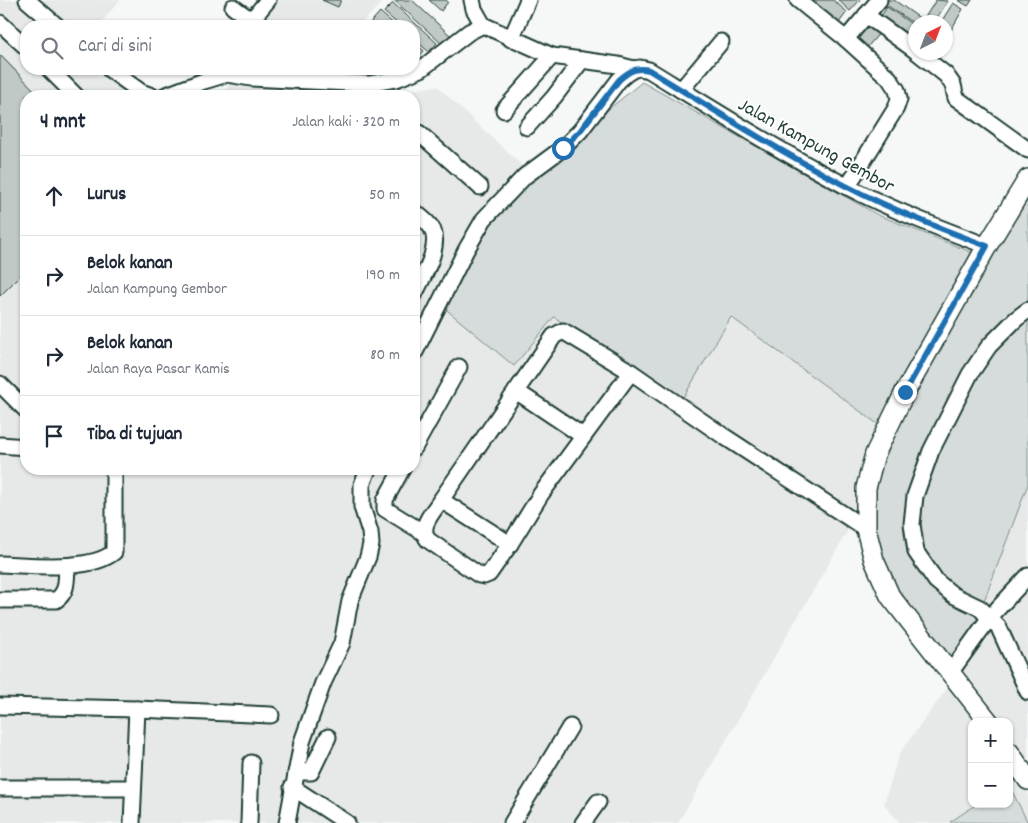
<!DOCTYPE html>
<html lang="id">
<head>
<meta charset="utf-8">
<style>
  body { margin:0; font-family:Dekko,sans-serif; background:#f2f2f3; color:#1f2937 }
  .controls { position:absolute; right:15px; bottom:15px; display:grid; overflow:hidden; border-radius:10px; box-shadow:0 1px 4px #0004 }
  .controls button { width:45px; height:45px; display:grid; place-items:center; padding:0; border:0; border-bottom:1px solid #e0e1e3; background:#fff; color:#1f2937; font:25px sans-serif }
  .compass { position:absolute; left:908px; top:15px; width:45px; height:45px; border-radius:50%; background:#fff; box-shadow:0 1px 4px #0004; rotate:42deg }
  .stop { position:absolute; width:15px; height:15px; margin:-11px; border:4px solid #1f6fb2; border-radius:50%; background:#fff }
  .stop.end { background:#1f6fb2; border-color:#fff; box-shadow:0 1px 5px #0008 }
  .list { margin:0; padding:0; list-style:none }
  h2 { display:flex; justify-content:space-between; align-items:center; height:65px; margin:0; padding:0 20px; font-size:21px }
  h2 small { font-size:16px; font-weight:400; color:#747a83 }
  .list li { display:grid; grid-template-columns:32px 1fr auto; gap:15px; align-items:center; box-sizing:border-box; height:80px; padding:0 20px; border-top:1px solid #e0e1e3 }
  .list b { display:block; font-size:19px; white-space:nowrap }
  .list p { margin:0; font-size:16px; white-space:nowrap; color:#747a83 }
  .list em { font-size:16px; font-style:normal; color:#747a83 }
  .icon { flex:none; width:28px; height:28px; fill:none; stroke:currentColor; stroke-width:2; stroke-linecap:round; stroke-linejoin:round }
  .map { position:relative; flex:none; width:1028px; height:823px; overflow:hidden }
  .search { position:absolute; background:#fff; box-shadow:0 1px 4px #0004; left:20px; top:20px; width:400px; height:55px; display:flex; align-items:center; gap:12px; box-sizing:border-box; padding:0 18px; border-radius:20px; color:#747a83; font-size:19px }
  .panel { position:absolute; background:#fff; box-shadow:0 1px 4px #0004; left:20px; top:90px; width:400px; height:385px; border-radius:20px }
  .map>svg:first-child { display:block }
</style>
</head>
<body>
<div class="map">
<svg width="1028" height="823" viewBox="0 0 1028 823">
  <rect width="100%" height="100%" fill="#f6f7f7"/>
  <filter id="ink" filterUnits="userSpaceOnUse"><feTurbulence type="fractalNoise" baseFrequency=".02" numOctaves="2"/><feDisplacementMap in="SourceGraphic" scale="10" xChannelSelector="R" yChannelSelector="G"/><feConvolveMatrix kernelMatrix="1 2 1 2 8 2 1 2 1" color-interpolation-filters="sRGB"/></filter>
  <g filter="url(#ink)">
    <!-- built -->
    <g fill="#e6e9e8">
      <polygon points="0,0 120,0 98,26 26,26 26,69 90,69 134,96 26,96 26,469 414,469 414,96 371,96 437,86 530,173 442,305 514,366 554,317 680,403 731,317 894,436 853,522 678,823 0,823"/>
      <polygon points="267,0 384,0 359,26 247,26"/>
      <polygon points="231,69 339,69 334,96 211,96 227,89"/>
      <polygon points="1028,484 1028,823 1009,785 1009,722 972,722 972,804 977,804 948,823 900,823 884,804 899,754 955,678"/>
    </g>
    <!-- green -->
    <g fill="#d6dcdb" stroke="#7a8c88">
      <polygon points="642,82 878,215 986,258 1028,192 1028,484 955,678 853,522 894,436 731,317 680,403 554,317 514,366 442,306 475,236 530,173"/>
      <polygon points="1009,785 1028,823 950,822 977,804 1009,804"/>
    </g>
    <!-- building -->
    <g fill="#c0c9c6" stroke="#1f3d34">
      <polygon points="322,0 341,0 338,7"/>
      <polygon points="394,0 412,0 451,36 443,45"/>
      <polygon points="429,0 446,0 448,2 441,11"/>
      <polygon points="816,0 833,0 847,12 838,24 813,4"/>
      <polygon points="838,0 860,0 850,11"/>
      <polygon points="884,0 894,0 921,19 919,22 916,22 916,25 882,2"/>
      <polygon points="936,0 948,1 934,22 922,22"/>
      <polygon points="958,0 972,0 968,6"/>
      <polygon points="393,3 437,43 429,52 414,39 414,26 400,26 384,12"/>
      <polygon points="953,3 963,9 946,39 946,22 941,22"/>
      <polygon points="887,7 916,27 908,39 879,19"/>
      <polygon points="380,12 396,26 376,26 371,22"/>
      <polygon points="870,22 881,31 864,51 853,43"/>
      <polygon points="414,42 424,51 415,61 414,60"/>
      <polygon points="0,55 40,96 26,96 26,270 0,296"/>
    </g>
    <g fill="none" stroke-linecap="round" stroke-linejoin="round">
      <!-- minor casing -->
      <g stroke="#1f3d34" stroke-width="19">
        <g id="minor">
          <polyline points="27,0 57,26"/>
          <polyline points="472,0 474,9 483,25"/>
          <polyline points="798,0 846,39 889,78 897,90 899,99 896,108 847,187"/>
          <polyline points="233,7 247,17 254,17 268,0"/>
          <polyline points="866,15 916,51"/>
          <polyline points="0,23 26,47"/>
          <polyline points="511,39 528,0"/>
          <polyline points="846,39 879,0"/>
          <polyline points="917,52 946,75 953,85 956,98 1028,150"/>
          <polyline points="49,69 76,96"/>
          <polyline points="109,69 141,92 152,96"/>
          <polyline points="681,90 721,42"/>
          <polyline points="164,96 204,81 227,74 251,78 369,84 396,79 421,69 469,32 483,25 552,56 618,65 634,69"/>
          <polyline points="504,110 552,56"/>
          <polyline points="527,127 554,97 582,60"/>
          <polyline points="414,132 419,133 480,187"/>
          <path d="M414,211C419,216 427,221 431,227C443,245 422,278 414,295"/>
          <polyline points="1028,310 1016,319 989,346 970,374 931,451 915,496 912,524 916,552 936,581 953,595 980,608 999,628 1028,692"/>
          <path d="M414,354L466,250L484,219L525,176L563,148L580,131L619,80L626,74L634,69L640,68L649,70C714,110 779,151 846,186C892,210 939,228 987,246"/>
          <path d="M631,372L541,494L510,544L489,574L484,576L479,575L428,540C418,527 433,512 441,500L554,336L563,331L631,372L722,435L866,529"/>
          <polyline points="0,384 26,410"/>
          <polyline points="516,391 583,436"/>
          <polyline points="0,445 26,447"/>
          <polyline points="414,448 459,367"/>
          <polyline points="402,469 385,500 385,509 424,533"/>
          <polyline points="441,500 510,544"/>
          <path d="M0,564C30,565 90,572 114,552V469"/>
          <path d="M0,600H56C68,592 66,580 67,566"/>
          <polyline points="950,673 990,617 1028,576"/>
          <polyline points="0,706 137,709 271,715"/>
          <polyline points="296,772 311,772 328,737"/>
          <polyline points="292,787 347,823"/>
          <polyline points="0,788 133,788"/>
          <polyline points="132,823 137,709"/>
          <polyline points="249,823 251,763"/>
          <polyline points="287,823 302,742 323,683 342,643 350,601 368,557 371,544 370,532 362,507 362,485 368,469"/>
          <polyline points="512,823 570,727"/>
          <polyline points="583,823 598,802"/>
        </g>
      </g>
      <!-- major casing -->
      <g stroke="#1f3d34" stroke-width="22">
        <g id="major">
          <polyline points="989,722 890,596 874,560 866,529 866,488 875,454 905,392 987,246 1028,179"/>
          <polyline points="1009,752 1028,780"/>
        </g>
      </g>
      <!-- minor -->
      <use href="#minor" stroke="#fff" stroke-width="15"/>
      <!-- major -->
      <use href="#major" stroke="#fff" stroke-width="19"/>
    </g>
  </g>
  <g fill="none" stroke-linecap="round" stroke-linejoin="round" filter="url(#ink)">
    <!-- route -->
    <path stroke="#1f6fb2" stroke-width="6" d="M563,148L580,131L619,80C629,71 636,67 649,70C714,110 779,151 846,186C892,210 939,228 987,246L905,392"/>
  </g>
  <g text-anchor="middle" stroke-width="4" stroke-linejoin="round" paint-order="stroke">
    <!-- street labels -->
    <g font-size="20" fill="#1f3d34" stroke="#fff">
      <text transform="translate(817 144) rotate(29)" y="7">Jalan Kampung Gembor</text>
    </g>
  </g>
</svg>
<div class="controls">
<button>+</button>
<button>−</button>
</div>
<svg class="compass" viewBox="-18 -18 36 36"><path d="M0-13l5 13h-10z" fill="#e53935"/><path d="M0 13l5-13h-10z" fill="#747a83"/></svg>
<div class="stop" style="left:563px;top:148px"></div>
<div class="stop end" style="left:905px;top:392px"></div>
<div class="search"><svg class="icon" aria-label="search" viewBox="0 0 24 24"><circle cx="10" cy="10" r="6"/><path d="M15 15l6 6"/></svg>Cari di sini</div>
<section class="panel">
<h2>4 mnt<small>Jalan kaki · 320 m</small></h2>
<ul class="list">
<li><svg class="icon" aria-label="ahead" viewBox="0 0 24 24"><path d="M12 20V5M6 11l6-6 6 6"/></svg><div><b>Lurus</b></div><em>50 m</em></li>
<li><svg class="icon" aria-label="right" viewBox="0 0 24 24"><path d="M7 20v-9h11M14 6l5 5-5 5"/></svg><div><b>Belok kanan</b><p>Jalan Kampung Gembor</p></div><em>190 m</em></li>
<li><svg class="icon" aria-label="right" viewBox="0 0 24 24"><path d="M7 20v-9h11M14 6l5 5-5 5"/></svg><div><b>Belok kanan</b><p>Jalan Raya Pasar Kamis</p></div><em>80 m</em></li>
<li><svg class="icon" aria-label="arrive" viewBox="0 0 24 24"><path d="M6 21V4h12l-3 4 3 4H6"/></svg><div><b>Tiba di tujuan</b></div></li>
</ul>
</section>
</div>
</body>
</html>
